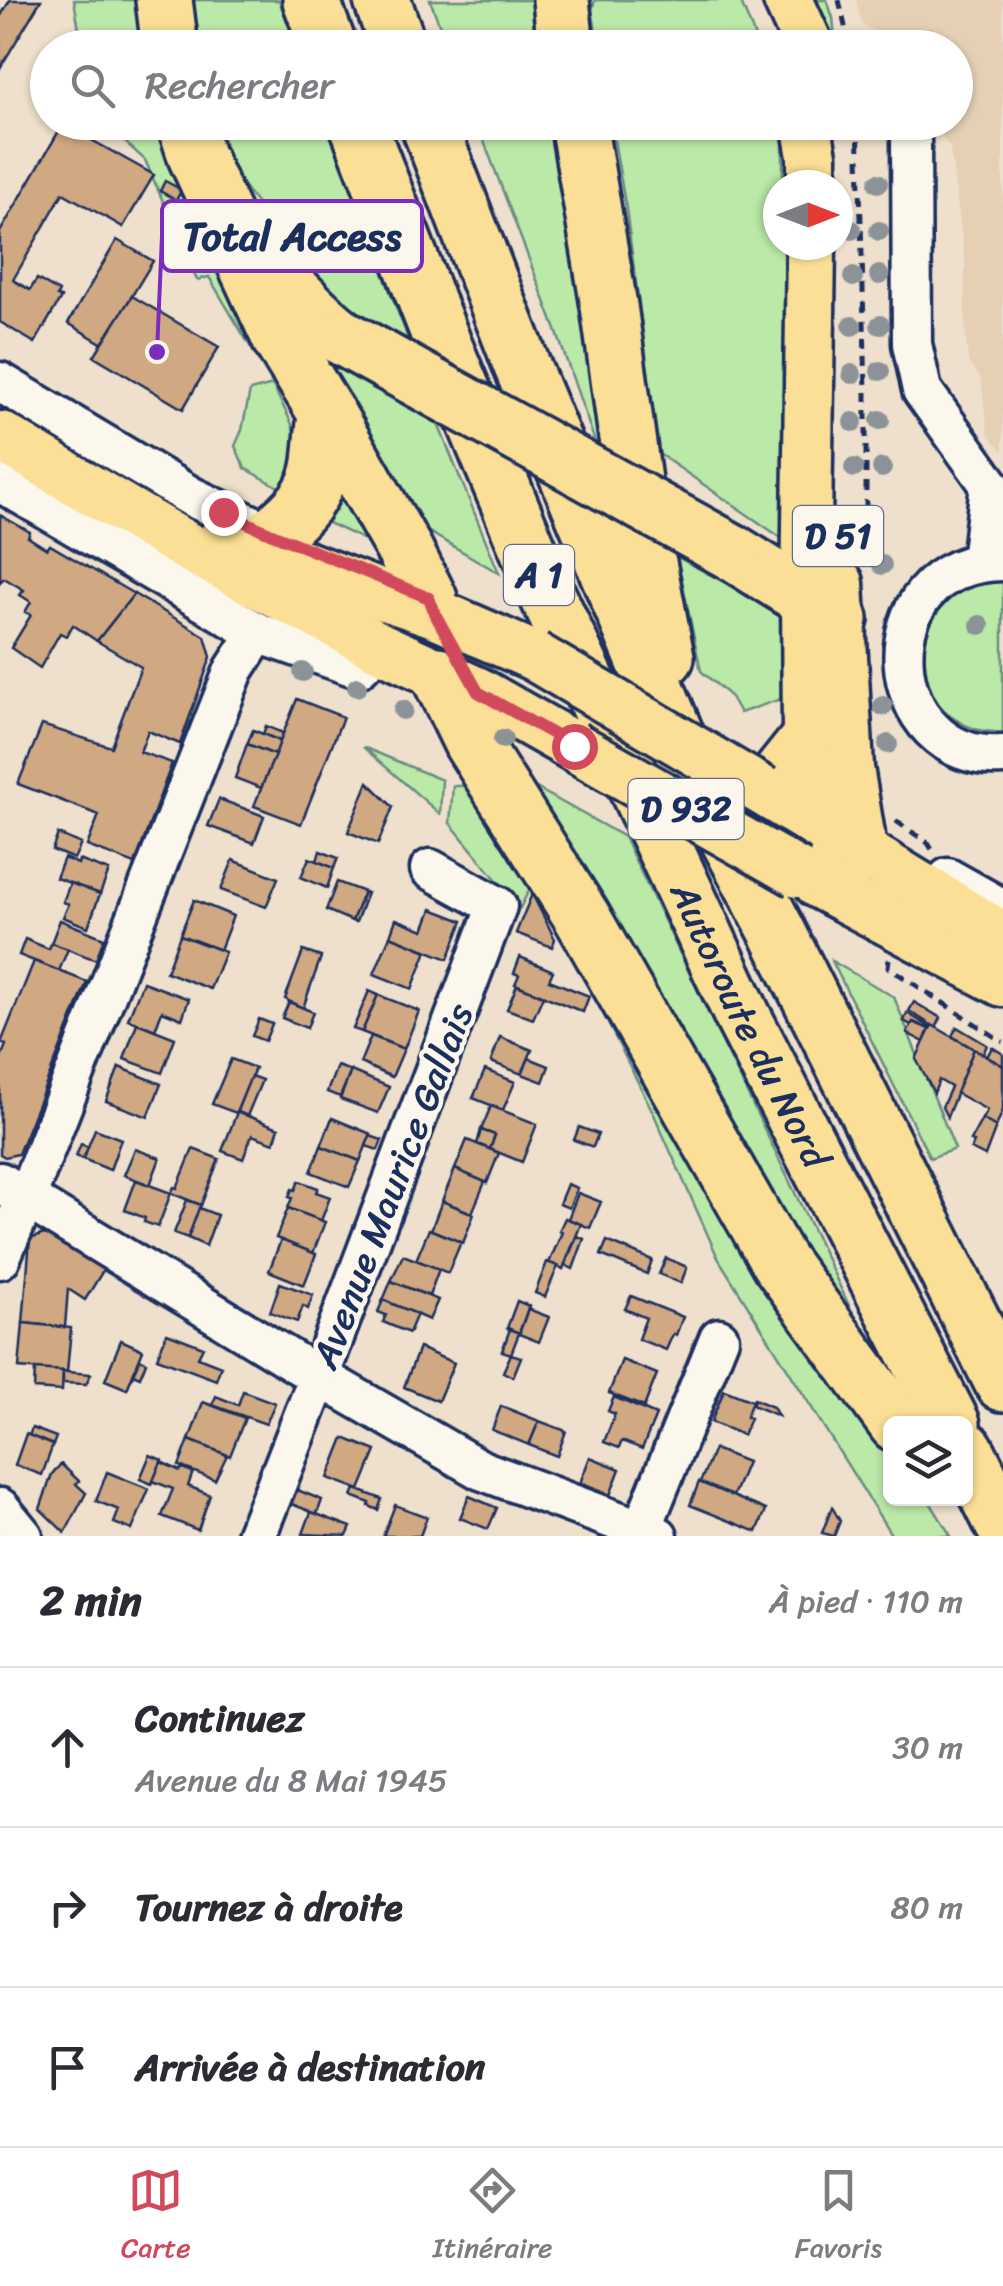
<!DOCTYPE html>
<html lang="fr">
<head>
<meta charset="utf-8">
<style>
  body { margin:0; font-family:Sriracha,sans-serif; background:#f2f2f3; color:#2b2b33 }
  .controls { position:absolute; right:30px; bottom:30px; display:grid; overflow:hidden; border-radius:15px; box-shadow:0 2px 8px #0004 }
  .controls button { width:90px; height:90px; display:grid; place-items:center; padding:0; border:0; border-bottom:2px solid #e1e1e2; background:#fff; color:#2b2b33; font:50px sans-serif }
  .compass { position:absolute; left:763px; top:170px; width:90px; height:90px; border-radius:50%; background:#fff; box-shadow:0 2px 8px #0004; rotate:90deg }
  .stop { position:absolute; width:30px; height:30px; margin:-22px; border:8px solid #d1495b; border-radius:50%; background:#fff }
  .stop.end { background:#d1495b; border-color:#fff; box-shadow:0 2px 10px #0008 }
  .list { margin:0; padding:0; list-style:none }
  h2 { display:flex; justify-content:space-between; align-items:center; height:130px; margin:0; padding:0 40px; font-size:42px }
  h2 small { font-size:32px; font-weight:400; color:#7c7c81 }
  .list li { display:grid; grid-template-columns:65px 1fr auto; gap:30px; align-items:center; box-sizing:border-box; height:160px; padding:0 40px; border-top:2px solid #e1e1e2 }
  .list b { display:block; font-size:38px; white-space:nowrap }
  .list p { margin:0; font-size:32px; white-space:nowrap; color:#7c7c81 }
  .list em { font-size:32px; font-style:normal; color:#7c7c81 }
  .icon { flex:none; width:55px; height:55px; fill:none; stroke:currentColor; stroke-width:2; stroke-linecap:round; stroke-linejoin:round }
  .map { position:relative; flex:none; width:1003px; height:1536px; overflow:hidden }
  .search { position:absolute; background:#fff; box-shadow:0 2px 8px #0004; left:30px; right:30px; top:30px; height:110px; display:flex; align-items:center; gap:25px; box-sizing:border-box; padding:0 35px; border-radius:55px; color:#7c7c81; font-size:38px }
  .sheet { height:610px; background:#fff }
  nav { display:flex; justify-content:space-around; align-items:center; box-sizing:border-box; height:140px; border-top:2px solid #e1e1e2; background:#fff; font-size:28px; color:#7c7c81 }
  nav a { display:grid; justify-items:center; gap:5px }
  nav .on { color:#d1495b }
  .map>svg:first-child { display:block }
</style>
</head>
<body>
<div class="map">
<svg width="1003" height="1536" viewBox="0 0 1003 1536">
  <rect width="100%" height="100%" fill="#eee0cc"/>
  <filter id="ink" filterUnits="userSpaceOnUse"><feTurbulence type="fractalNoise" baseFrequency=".01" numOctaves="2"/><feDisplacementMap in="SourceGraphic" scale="20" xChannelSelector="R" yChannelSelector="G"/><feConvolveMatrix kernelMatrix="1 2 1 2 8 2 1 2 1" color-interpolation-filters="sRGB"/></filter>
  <g filter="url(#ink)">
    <!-- built -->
    <polygon fill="#e5d0b6" points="856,0 1003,0 1003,451 988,434 981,379 968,362 965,325 965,263 950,148 934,123 956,122 956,48 888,47 880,34 862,25"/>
    <!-- green -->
    <g fill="#bbe9a8" stroke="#6b8c83" stroke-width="2.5">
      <polygon points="74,0 137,0 142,47 82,47"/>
      <polygon points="193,0 279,0 297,47 200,47"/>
      <polygon points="430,0 534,0 542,47 448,47"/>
      <polygon points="595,0 740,0 759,47 599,47 592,10"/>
      <polygon points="798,0 827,0 833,18 836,47 823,47"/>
      <polygon points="104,123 158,123 162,135 267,357 273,386 291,422 302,460 291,494 245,468 235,446 242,430 250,391 273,385 209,277 197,280 145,160"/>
      <polygon points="218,123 326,123 409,341 318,290 233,171"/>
      <polygon points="477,123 556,123 614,456 596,445 556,330"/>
      <polygon points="611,123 783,123 783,185 778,185 778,245 784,245 786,541 659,454 626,209"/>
      <polygon points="340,360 434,414 499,573 400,515 325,377"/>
      <polygon points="334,467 384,549 317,518"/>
      <polygon points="677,557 787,616 794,688 781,699 740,713 731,697 701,671"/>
      <path d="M992,580L1003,581V732C930,737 889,642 949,597C962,587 976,584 992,580Z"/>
      <polygon points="363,747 442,780 440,815 440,814"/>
      <polygon points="522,780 624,837 881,1372 753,1192"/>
      <polygon points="453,786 475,786 890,1445 890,1498 928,1499 951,1536 892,1536 718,1258 652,1110 586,980 531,886 520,908 450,823"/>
      <polygon points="832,961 894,997 955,1149 930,1158"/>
    </g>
    <!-- building -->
    <g fill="#d0a982" stroke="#1b2f5e" stroke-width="2.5">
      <polygon points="10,0 41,0 0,68 0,17"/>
      <polygon points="63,124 154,175 123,227 63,193 13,280 30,290 37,279 59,292 57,296 61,298 35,343 0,322 0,232"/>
      <polygon points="165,181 182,190 176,200 160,191"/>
      <polygon points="117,240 153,261 103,344 68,323"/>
      <polygon points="132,296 219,347 183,409 94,356"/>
      <polygon points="0,515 30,532 28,537 47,549 50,545 134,594 97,641 73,625 66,636 60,633 40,668 11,648 31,615 25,612 31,602 20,595 24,590 4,578 0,582"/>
      <polygon points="134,594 205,636 211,657 180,744 148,731 140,752 172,763 135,864 87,846 99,815 18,784 42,725 111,747 141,667 97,641"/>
      <polygon points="297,699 343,717 301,824 254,806"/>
      <polygon points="266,726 283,733 280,741 263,734"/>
      <polygon points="253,730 280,741 275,755 247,744"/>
      <polygon points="247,744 275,755 261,788 235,778"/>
      <polygon points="368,782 393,807 378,844 348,832"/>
      <polygon points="219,799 264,816 254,843 208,826"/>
      <polygon points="58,834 81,844 74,859 52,850"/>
      <polygon points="320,851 338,858 334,868 317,861"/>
      <polygon points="64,858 78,864 79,860 109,871 100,894 56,878"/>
      <polygon points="309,858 334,868 327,888 301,877"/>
      <polygon points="233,860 278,878 266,907 221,890"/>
      <polygon points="337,882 364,892 352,921 326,910"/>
      <polygon points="70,883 100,894 88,927 63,917 69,904 63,902"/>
      <polygon points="364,892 367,893 356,922 352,921"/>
      <polygon points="532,894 555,939 552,947 516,933"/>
      <polygon points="194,900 233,916 220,950 180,935"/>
      <polygon points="432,909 463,921 448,959 390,936 396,919 424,930"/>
      <polygon points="60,920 104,938 96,960 51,943"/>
      <polygon points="180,935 225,952 210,989 166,972"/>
      <polygon points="390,936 427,951 412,989 374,974"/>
      <polygon points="25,939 49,949 51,943 68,949 59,971 19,955"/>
      <polygon points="303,951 321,957 303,1008 285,999"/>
      <polygon points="520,957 553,971 549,980 589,996 583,1012 515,984 519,975 514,973"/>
      <polygon points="34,961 87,982 18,1154 5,1157 0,1154 0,1060 6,1045 1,1043"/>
      <polygon points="143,982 189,999 182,1019 162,1011 155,1030 128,1019"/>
      <polygon points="517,985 543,996 533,1019 507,1009"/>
      <polygon points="369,991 378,995 362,1032 353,1029"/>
      <polygon points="378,995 419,1011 404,1049 362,1032"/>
      <polygon points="289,1002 313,1012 307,1028 282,1018"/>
      <polygon points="914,1002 941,1018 936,1028 909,1011"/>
      <polygon points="907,1013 930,1027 929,1029 913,1022 911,1025 904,1021"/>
      <polygon points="259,1019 272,1024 265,1041 252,1036"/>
      <polygon points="913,1022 929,1029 924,1042 907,1033"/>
      <polygon points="137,1023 175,1038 162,1073 124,1059"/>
      <polygon points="932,1025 974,1049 947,1117 942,1107 951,1087 939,1080 934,1093 916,1059"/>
      <polygon points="957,1027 987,1045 983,1054 952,1036"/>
      <polygon points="371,1036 404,1049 392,1077 360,1063"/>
      <polygon points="500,1037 532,1050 522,1074 491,1062"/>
      <polygon points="992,1047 1003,1054 1003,1066 987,1057"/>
      <polygon points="974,1049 1003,1066 1003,1110 996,1127 982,1119 987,1110 956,1093"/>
      <polygon points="529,1058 549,1066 543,1082 522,1074"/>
      <polygon points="231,1059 255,1068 236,1113 212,1104"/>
      <polygon points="337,1066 351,1071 340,1097 327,1092"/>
      <polygon points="119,1067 161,1084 148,1117 106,1101"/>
      <polygon points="485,1070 515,1082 503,1110 473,1098"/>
      <polygon points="351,1071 389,1087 378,1113 340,1099"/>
      <polygon points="251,1076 262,1080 247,1116 237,1111"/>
      <polygon points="491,1106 537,1124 522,1162 490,1149 495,1135 481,1130"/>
      <polygon points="237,1112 279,1128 274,1143 252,1135 243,1159 222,1151"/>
      <polygon points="332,1118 371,1134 360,1161 321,1146"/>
      <polygon points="982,1119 996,1127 985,1156 971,1149 974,1142 970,1141"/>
      <polygon points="579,1127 598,1134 593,1147 574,1140"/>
      <polygon points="95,1129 121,1139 110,1170 83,1159"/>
      <polygon points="481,1130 495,1135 490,1149 477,1144"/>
      <polygon points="370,1136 382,1140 378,1150 366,1146"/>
      <polygon points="467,1140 499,1153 487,1183 455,1169"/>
      <polygon points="81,1144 88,1147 83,1159 76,1156"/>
      <polygon points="321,1146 360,1161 349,1187 311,1172"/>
      <polygon points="135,1149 160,1158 150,1185 124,1175"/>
      <polygon points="193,1149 219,1159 201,1205 171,1193 174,1187 177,1188"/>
      <polygon points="455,1169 485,1182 472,1213 442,1201"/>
      <polygon points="136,1180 171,1193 158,1227 144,1222 145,1218 125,1210"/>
      <polygon points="299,1181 318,1188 316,1192 330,1197 321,1221 288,1208 292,1198 289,1197 292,1189 295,1190"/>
      <polygon points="567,1184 577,1188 569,1208 559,1204"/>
      <polygon points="578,1193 601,1202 590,1228 568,1219"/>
      <polygon points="187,1200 201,1205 188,1238 174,1233"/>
      <polygon points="442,1201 474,1214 463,1243 431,1230"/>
      <polygon points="199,1208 217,1215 206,1246 188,1238"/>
      <polygon points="288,1208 325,1222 313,1253 276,1238"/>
      <polygon points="565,1218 581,1224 563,1269 549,1263 562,1232 559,1231"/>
      <polygon points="429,1229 461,1242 448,1273 416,1260"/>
      <polygon points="47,1233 104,1269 85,1300 68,1289 65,1327 23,1323 30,1239"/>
      <polygon points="577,1236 584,1239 573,1269 565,1265"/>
      <polygon points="281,1240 316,1254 304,1285 269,1271"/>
      <polygon points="607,1241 652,1260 647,1274 601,1255"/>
      <polygon points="403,1255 439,1269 429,1296 391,1281"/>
      <polygon points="666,1258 687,1267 681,1283 659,1274"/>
      <polygon points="547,1262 558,1266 545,1297 535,1293"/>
      <polygon points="391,1281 438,1300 429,1320 383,1300"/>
      <polygon points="280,1283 313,1295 308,1309 303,1306 297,1322 270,1312"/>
      <polygon points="631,1296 683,1317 676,1335 673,1334 666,1350 638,1339 646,1318 625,1309"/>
      <polygon points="383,1300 417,1314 409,1333 383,1322 386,1315 378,1312"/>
      <polygon points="517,1301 529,1306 519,1333 507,1328"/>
      <polygon points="528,1309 549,1317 539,1342 519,1334"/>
      <polygon points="23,1323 71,1328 67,1372 19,1368"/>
      <polygon points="510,1329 519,1333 511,1354 502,1351"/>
      <polygon points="167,1333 203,1347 198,1357 221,1366 216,1380 157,1358"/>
      <polygon points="121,1340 143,1350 127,1389 105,1380"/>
      <polygon points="419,1348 454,1363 438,1401 404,1387"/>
      <polygon points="511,1354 521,1357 513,1377 503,1372"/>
      <polygon points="140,1359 146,1362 140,1377 133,1374"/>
      <polygon points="622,1360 657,1374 644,1407 609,1393"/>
      <polygon points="35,1369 63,1371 62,1391 34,1389"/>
      <polygon points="63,1371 67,1372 91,1374 86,1384 63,1383"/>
      <polygon points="724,1390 752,1401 746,1417 750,1418 743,1435 711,1422"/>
      <polygon points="243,1391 275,1403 266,1424 212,1405 216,1396 238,1405"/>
      <polygon points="614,1397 656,1415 642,1449 622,1441 619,1448 604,1442 615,1414 608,1411"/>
      <polygon points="754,1399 773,1407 778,1416 752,1405"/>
      <polygon points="203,1402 245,1418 230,1456 189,1440"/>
      <polygon points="501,1406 539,1421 529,1445 492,1430"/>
      <polygon points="539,1421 566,1431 557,1456 529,1445"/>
      <polygon points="32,1428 56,1437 53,1445 29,1436"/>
      <polygon points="26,1434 53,1445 42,1475 15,1465"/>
      <polygon points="344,1438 376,1451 360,1490 328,1478"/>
      <polygon points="189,1440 227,1455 215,1480 179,1466"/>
      <polygon points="714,1449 747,1462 733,1496 700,1483"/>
      <polygon points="150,1455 162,1460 152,1484 140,1479"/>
      <polygon points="590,1457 620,1469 610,1495 580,1483"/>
      <polygon points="161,1462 180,1471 182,1468 193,1472 188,1486 210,1495 198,1530 162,1516 173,1489 153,1481"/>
      <polygon points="61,1464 79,1481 76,1484 86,1493 65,1533 40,1509 52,1474"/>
      <polygon points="107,1472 149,1489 132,1530 114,1523 119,1510 96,1501"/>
      <polygon points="699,1482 766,1510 757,1532 690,1505"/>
      <polygon points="295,1489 322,1500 317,1514 289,1503"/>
      <polygon points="355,1489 382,1499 378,1510 369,1506 370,1503 352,1496"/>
      <polygon points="469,1496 497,1508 488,1529 460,1518"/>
      <polygon points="395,1505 427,1517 420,1536 383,1536"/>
      <polygon points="832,1507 840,1521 834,1536 822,1533"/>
      <polygon points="311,1512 351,1527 347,1536 303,1534"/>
    </g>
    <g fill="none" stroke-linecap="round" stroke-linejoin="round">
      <!-- minor casing -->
      <g stroke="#1b2f5e" stroke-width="45">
        <g id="minor">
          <polyline points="905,122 911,131 912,344 922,390 990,485"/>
          <polyline points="0,382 192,497 269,533"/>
          <polyline points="0,482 258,633 358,668 380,647"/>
          <path d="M1003,561C859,563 882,765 1003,755"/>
          <polyline points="981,562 990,485 1002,503"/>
          <polyline points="948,878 1003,909"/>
          <polyline points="0,1182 301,1366 481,1470 658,1536"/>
          <polyline points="0,1259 26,1198 234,670 258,633"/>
          <polyline points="0,1508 23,1536"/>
          <polyline points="256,1536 327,1356 497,906 430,869"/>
          <polyline points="639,1536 719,1338"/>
        </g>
      </g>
      <!-- major casing -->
      <g stroke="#1b2f5e" stroke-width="55">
        <g id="major">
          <polyline points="788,0 810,48"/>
          <polyline points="806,122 812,156 812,185"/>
          <polyline points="811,245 806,597 807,736 846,897"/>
          <polyline points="0,436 186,546 380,647 478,692 573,746"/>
          <polyline points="225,535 371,591 435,613 534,656"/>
          <polyline points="839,583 849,768 860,835"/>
          <polyline points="807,736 763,791 1003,937"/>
          <polyline points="819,884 1003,982"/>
        </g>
      </g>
      <!-- highway casing -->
      <g stroke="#1b2f5e" stroke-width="62">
        <g id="highway">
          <polyline points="164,0 170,48"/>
          <polyline points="311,0 329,48"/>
          <polyline points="382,0 399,48"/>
          <polyline points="561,0 566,48"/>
          <polyline points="185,122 196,156 280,338 327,414 405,551 429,599"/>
          <path id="s1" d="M357,122L443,344L545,590L743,1017L952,1424"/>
          <polyline points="428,122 522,366 684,755 776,929 1003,1383"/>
          <polyline points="578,122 609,306 635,495 666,657"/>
          <path d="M258,252C284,282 310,312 342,337"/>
          <path d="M272,534C296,515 317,495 321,462C323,446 323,430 327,414"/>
          <polyline points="732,552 840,619"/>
          <polyline points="439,675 472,743 582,917 779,1262 897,1424"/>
          <polyline points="966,1450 1003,1524"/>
        </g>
      </g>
      <!-- path -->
      <g stroke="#1b2f5e" stroke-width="5" stroke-dasharray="10 8" stroke-linecap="butt">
        <polyline points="839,0 847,35"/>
        <polyline points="858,122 866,390 866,559"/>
        <polyline points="896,821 928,843 933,851"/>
        <polyline points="889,959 888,967 1003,1042"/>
      </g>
      <!-- minor -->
      <use href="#minor" stroke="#fbf7ec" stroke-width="38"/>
      <!-- major -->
      <use href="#major" stroke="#fbdf96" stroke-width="48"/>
      <!-- highway -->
      <use href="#highway" stroke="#fbdf96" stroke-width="55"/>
      <!-- major-bridge casing -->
      <g stroke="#1b2f5e" stroke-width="55" stroke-linecap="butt">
        <g id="major-bridge">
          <polyline points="534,656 763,791"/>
          <polyline points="573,746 798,873"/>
        </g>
      </g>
      <!-- highway-bridge casing -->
      <g stroke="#1b2f5e" stroke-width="62" stroke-linecap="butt">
        <polyline id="highway-bridge" points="342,337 732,552"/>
      </g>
      <!-- major-bridge -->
      <use href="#major-bridge" stroke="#fbdf96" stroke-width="48"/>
      <!-- highway-bridge -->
      <use href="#highway-bridge" stroke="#fbdf96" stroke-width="55"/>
    </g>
    <!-- trees -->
    <g fill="#8c9398">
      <circle cx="878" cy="183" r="10"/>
      <circle cx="852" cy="230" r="10"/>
      <circle cx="879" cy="231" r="10"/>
      <circle cx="879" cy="275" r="10"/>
      <circle cx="853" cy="277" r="10"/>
      <circle cx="880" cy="325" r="10"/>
      <circle cx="852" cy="326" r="10"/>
      <circle cx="880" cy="371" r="10"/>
      <circle cx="852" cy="374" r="10"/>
      <circle cx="880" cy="420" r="10"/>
      <circle cx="853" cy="422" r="10"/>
      <circle cx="854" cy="468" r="10"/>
      <circle cx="882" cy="468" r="10"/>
      <circle cx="855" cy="519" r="10"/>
      <circle cx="882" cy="565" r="10"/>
      <circle cx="980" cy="625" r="10"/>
      <circle cx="303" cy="672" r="10"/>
      <circle cx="357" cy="687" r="10"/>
      <circle cx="883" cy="706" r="10"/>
      <circle cx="403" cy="710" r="10"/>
      <circle cx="503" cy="739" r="10"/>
      <circle cx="888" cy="744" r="10"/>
    </g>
  </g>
  <g fill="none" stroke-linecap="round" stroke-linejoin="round" filter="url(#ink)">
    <!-- route -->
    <polyline stroke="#d1495b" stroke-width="12" points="223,512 272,534 429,598 435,614 478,692 574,746"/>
  </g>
  <g text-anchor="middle" stroke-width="9" stroke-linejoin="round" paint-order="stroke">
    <!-- shield labels -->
    <g fill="#fbf7ec" stroke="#5e6b89" stroke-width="2.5">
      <rect x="793" y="506" width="90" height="60" rx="8"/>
      <rect x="504" y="545" width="70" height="60" rx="8"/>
      <rect x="628.5" y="779" width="115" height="60" rx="8"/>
    </g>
    <g font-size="35" font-weight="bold" fill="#1b2f5e">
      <text x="838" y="548">D 51</text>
      <text x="539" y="587">A 1</text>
      <text x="686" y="821">D 932</text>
    </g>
    <!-- street labels -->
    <g font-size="38" fill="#1b2f5e" stroke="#fbf7ec">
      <text dy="13" stroke="none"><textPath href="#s1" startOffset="985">Autoroute du Nord</textPath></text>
      <text transform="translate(392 1186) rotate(-69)" y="13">Avenue Maurice Gallais</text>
    </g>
  </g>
  <!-- callouts -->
  <path fill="none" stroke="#7b2cbf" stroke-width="4" d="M157 352L162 236"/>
  <circle fill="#7b2cbf" stroke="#fbf7ec" stroke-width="4" cx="157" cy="352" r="10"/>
  <rect fill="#fbf7ec" stroke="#7b2cbf" stroke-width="4" x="162" y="201" width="260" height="70" rx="10"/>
  <g font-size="40" text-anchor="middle" font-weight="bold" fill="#1b2f5e">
    <text x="292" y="250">Total Access</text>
  </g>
</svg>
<div class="controls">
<button><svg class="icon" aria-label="layers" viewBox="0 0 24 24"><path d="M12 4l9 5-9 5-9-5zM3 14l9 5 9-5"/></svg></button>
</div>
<svg class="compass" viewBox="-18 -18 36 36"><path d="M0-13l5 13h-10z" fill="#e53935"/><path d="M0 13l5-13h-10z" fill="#7c7c81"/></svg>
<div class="stop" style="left:574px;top:746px"></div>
<div class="stop end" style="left:223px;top:512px"></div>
<div class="search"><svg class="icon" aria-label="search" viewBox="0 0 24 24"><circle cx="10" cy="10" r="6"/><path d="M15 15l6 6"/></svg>Rechercher</div>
</div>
<section class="sheet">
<h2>2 min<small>À pied · 110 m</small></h2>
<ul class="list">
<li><svg class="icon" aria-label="ahead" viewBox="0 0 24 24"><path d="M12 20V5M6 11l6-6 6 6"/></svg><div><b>Continuez</b><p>Avenue du 8 Mai 1945</p></div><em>30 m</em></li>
<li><svg class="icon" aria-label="right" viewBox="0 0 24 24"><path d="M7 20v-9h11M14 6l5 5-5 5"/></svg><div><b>Tournez à droite</b></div><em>80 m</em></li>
<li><svg class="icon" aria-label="arrive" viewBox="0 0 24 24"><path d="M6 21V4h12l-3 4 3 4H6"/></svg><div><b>Arrivée à destination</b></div></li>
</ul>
</section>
<nav>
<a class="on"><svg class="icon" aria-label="map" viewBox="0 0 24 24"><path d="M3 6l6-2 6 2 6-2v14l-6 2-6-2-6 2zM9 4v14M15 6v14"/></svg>Carte</a>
<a><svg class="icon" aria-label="directions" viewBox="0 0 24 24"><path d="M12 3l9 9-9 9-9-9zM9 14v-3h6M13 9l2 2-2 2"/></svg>Itinéraire</a>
<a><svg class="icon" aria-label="saved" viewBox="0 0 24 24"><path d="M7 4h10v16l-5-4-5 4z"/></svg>Favoris</a>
</nav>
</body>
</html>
